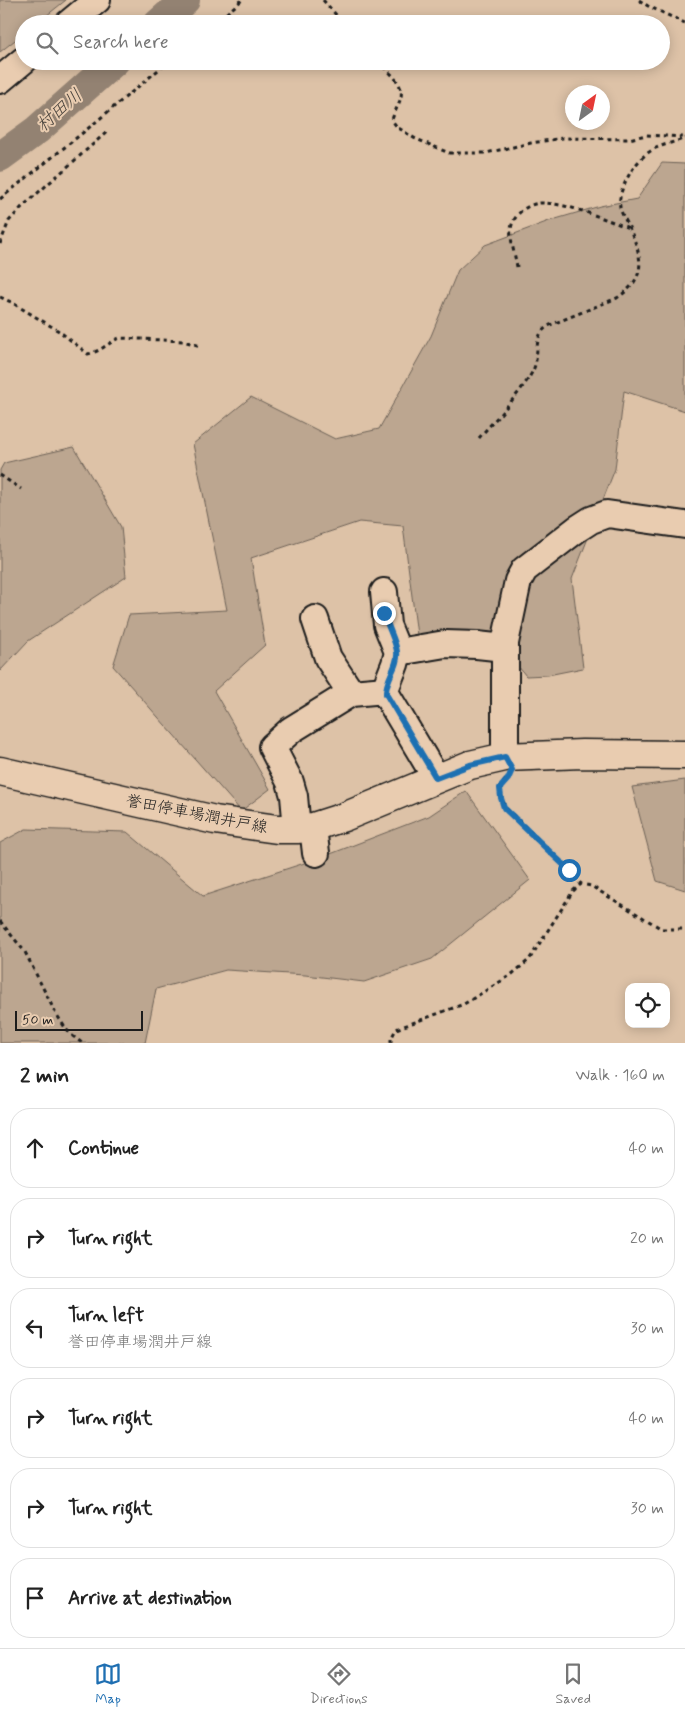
<!DOCTYPE html>
<html lang="en">
<head>
<meta charset="utf-8">
<style>
  body { margin:0; font-family:Mynerve,"Klee One",sans-serif; background:#f2f2f2; color:#222 }
  .controls { position:absolute; right:15px; bottom:15px; display:grid; overflow:hidden; border-radius:10px; box-shadow:0 2px 12px #0003 }
  .controls button { width:45px; height:45px; display:grid; place-items:center; padding:0; border:0; border-bottom:1px solid #e0e0e0; background:#fff; color:#222; font:25px sans-serif }
  .compass { position:absolute; left:565px; top:85px; width:45px; height:45px; border-radius:50%; background:#fff; box-shadow:0 2px 12px #0003; rotate:33deg }
  .scale { position:absolute; left:15px; bottom:12px; width:128px; box-sizing:border-box; padding-left:5px; border:2px solid #1c1c1c; border-top:0; font-size:14px; line-height:18px; white-space:nowrap; color:#1c1c1c; -webkit-text-stroke:4px #e9ccb0; paint-order:stroke }
  .stop { position:absolute; width:15px; height:15px; margin:-11px; border:4px solid #1f6fb2; border-radius:50%; background:#fff }
  .stop.end { background:#1f6fb2; border-color:#fff; box-shadow:0 1px 5px #0008 }
  .list { margin:0; padding:0; list-style:none }
  h2 { display:flex; justify-content:space-between; align-items:center; height:65px; margin:0; padding:0 20px; font-size:21px }
  h2 small { font-size:16px; font-weight:400; color:#767676 }
  .list li { display:grid; grid-template-columns:32px 1fr auto; gap:15px; align-items:center; box-sizing:border-box; height:80px; margin:0 10px 10px; padding:0 10px; border:1px solid #e0e0e0; border-radius:20px }
  .list b { display:block; font-size:19px; white-space:nowrap }
  .list p { margin:0; font-size:16px; white-space:nowrap; color:#767676 }
  .list em { font-size:16px; font-style:normal; color:#767676 }
  .icon { flex:none; width:28px; height:28px; fill:none; stroke:currentColor; stroke-width:2; stroke-linecap:round; stroke-linejoin:round }
  .map { position:relative; flex:none; width:685px; height:1043px; overflow:hidden }
  .search { position:absolute; background:#fff; box-shadow:0 2px 12px #0003; left:15px; right:15px; top:15px; height:55px; display:flex; align-items:center; gap:12px; box-sizing:border-box; padding:0 18px; border-radius:28px; color:#767676; font-size:19px }
  .sheet { height:605px; background:#fff }
  nav { display:flex; justify-content:space-around; align-items:center; box-sizing:border-box; height:70px; border-top:1px solid #e0e0e0; background:#fff; font-size:14px; color:#767676 }
  nav a { display:grid; justify-items:center; gap:2px }
  nav .on { color:#1f6fb2 }
  .map>svg:first-child { display:block }
</style>
</head>
<body>
<div class="map">
<svg width="685" height="1043" viewBox="0 0 685 1043">
  <rect width="100%" height="100%" fill="#ddc2a7"/>
  <filter id="ink" filterUnits="userSpaceOnUse"><feTurbulence type="fractalNoise" baseFrequency=".02" numOctaves="2"/><feDisplacementMap in="SourceGraphic" scale="10" xChannelSelector="R" yChannelSelector="G"/><feConvolveMatrix kernelMatrix="1 2 1 2 8 2 1 2 1" color-interpolation-filters="sRGB"/></filter>
  <g filter="url(#ink)">
    <!-- green -->
    <g fill="#bca690" stroke="#6c6156">
      <polygon points="0,0 66,0 36,24 24,24 24,33 0,52"/>
      <polygon points="662,163 685,164 685,411 624,391 615,469 572,579 583,668 548,675 526,676 501,645 417,635 403,526 359,522 251,558 265,645 214,691 270,789 241,811 113,666 129,615 227,610 193,444 251,397 335,439 379,429 431,336 458,270 485,245 549,221 600,206 637,199"/>
      <polygon points="74,447 121,527 126,577 28,641 0,671 0,470 4,463"/>
      <polygon points="685,780 685,890 657,881 632,787"/>
      <polygon points="466,791 530,880 432,959 364,982 305,975 226,970 156,989 145,1043 0,1043 0,843 26,829 127,832 203,896 320,858 429,816"/>
    </g>
    <g fill="none" stroke-linecap="round" stroke-linejoin="round">
      <!-- river -->
      <g stroke="#938272" stroke-width="30">
        <polyline points="158,24 185,0"/>
        <polyline points="0,157 37,130 115,61"/>
      </g>
      <!-- minor casing -->
      <g stroke="#1c1c1c" stroke-width="30">
        <g id="minor">
          <polyline points="68,24 97,0"/>
          <polyline points="0,80 24,60"/>
          <polyline points="384,592 387,625 398,652 395,664 386,687 386,694 436,778"/>
          <polyline points="315,619 328,658 351,693"/>
          <polyline points="398,652 445,644 477,645 505,648"/>
          <polyline points="505,757 505,643 518,581 524,570 577,529 591,520 607,514 685,525"/>
          <polyline points="313,827 316,853"/>
          <polyline points="297,829 294,796 290,782 272,747 291,730 351,693 386,690"/>
        </g>
      </g>
      <!-- major casing -->
      <g stroke="#1c1c1c" stroke-width="31">
        <polyline id="major" points="0,771 215,820 277,829 297,829 313,827 344,817 470,765 505,757 582,754 685,755"/>
      </g>
      <!-- path -->
      <g stroke="#1c1c1c" stroke-width="3" stroke-dasharray="4 4" stroke-linecap="butt">
        <polyline points="323,0 344,24"/>
        <polyline points="639,0 648,6 685,23"/>
        <polyline points="214,24 242,0"/>
        <path d="M378,61C387,71 404,82 401,97C399,105 394,112 392,120L397,127L414,138L449,153H486L531,143L563,138L629,139L646,135L685,137"/>
        <polyline points="0,199 85,131 169,61"/>
        <polyline points="0,244 9,221 23,206 108,131"/>
        <path d="M517,267C516,259 509,236 511,229C513,214 529,202 544,203C570,204 604,219 629,228"/>
        <path d="M0,297L11,302L59,331L88,354C100,352 108,343 119,338L183,341L201,346"/>
        <path d="M479,438C494,420 526,388 534,368C540,352 532,337 548,326L617,298C650,276 641,255 628,225C625,219 621,213 620,207C618,196 624,184 629,175C635,164 645,153 656,148C665,144 676,142 685,138"/>
        <polyline points="0,475 21,489"/>
        <polyline points="506,780 500,788 501,798 505,808 569,870 581,884"/>
        <polyline points="0,921 25,952 55,1012 64,1026 70,1034 82,1043"/>
        <polyline points="391,1043 391,1039 396,1029 464,1004 511,975 529,960 573,891 581,884 591,886 662,929 685,929"/>
      </g>
      <!-- minor -->
      <use href="#minor" stroke="#e9ccb0" stroke-width="26"/>
      <!-- major -->
      <use href="#major" stroke="#e9ccb0" stroke-width="28"/>
    </g>
  </g>
  <g fill="none" stroke-linecap="round" stroke-linejoin="round" filter="url(#ink)">
    <!-- route -->
    <path stroke="#1f6fb2" stroke-width="6" d="M384,613C387,626 396,641 397,652C399,666 385,679 386,694L436,778L470,765L505,757L512,770L508,779L500,788L501,798L504,808L569,870"/>
  </g>
  <g text-anchor="middle" stroke-width="4" stroke-linejoin="round" paint-order="stroke">
    <!-- street labels -->
    <g font-size="16" fill="#1c1c1c" stroke="#e9ccb0">
      <text transform="translate(197 813) rotate(11)" y="6">誉田停車場潤井戸線</text>
    </g>
    <!-- water labels -->
    <g font-size="18" font-style="italic" fill="#46403a" stroke="#e9ccb0">
      <text transform="translate(59 110) rotate(-41)" y="6">村田川</text>
    </g>
  </g>
</svg>
<div class="controls">
<button><svg class="icon" aria-label="locate" viewBox="0 0 24 24"><circle cx="12" cy="12" r="6"/><path d="M12 2v4M12 18v4M2 12h4M18 12h4"/></svg></button>
</div>
<svg class="compass" viewBox="-18 -18 36 36"><path d="M0-13l5 13h-10z" fill="#e53935"/><path d="M0 13l5-13h-10z" fill="#767676"/></svg>
<div class="scale">50 m</div>
<div class="stop" style="left:569px;top:870px"></div>
<div class="stop end" style="left:384px;top:613px"></div>
<div class="search"><svg class="icon" aria-label="search" viewBox="0 0 24 24"><circle cx="10" cy="10" r="6"/><path d="M15 15l6 6"/></svg>Search here</div>
</div>
<section class="sheet">
<h2>2 min<small>Walk · 160 m</small></h2>
<ul class="list">
<li><svg class="icon" aria-label="ahead" viewBox="0 0 24 24"><path d="M12 20V5M6 11l6-6 6 6"/></svg><div><b>Continue</b></div><em>40 m</em></li>
<li><svg class="icon" aria-label="right" viewBox="0 0 24 24"><path d="M7 20v-9h11M14 6l5 5-5 5"/></svg><div><b>Turn right</b></div><em>20 m</em></li>
<li><svg class="icon" aria-label="left" viewBox="0 0 24 24"><path d="M17 20v-9H6M10 6l-5 5 5 5"/></svg><div><b>Turn left</b><p>誉田停車場潤井戸線</p></div><em>30 m</em></li>
<li><svg class="icon" aria-label="right" viewBox="0 0 24 24"><path d="M7 20v-9h11M14 6l5 5-5 5"/></svg><div><b>Turn right</b></div><em>40 m</em></li>
<li><svg class="icon" aria-label="right" viewBox="0 0 24 24"><path d="M7 20v-9h11M14 6l5 5-5 5"/></svg><div><b>Turn right</b></div><em>30 m</em></li>
<li><svg class="icon" aria-label="arrive" viewBox="0 0 24 24"><path d="M6 21V4h12l-3 4 3 4H6"/></svg><div><b>Arrive at destination</b></div></li>
</ul>
</section>
<nav>
<a class="on"><svg class="icon" aria-label="map" viewBox="0 0 24 24"><path d="M3 6l6-2 6 2 6-2v14l-6 2-6-2-6 2zM9 4v14M15 6v14"/></svg>Map</a>
<a><svg class="icon" aria-label="directions" viewBox="0 0 24 24"><path d="M12 3l9 9-9 9-9-9zM9 14v-3h6M13 9l2 2-2 2"/></svg>Directions</a>
<a><svg class="icon" aria-label="saved" viewBox="0 0 24 24"><path d="M7 4h10v16l-5-4-5 4z"/></svg>Saved</a>
</nav>
</body>
</html>
